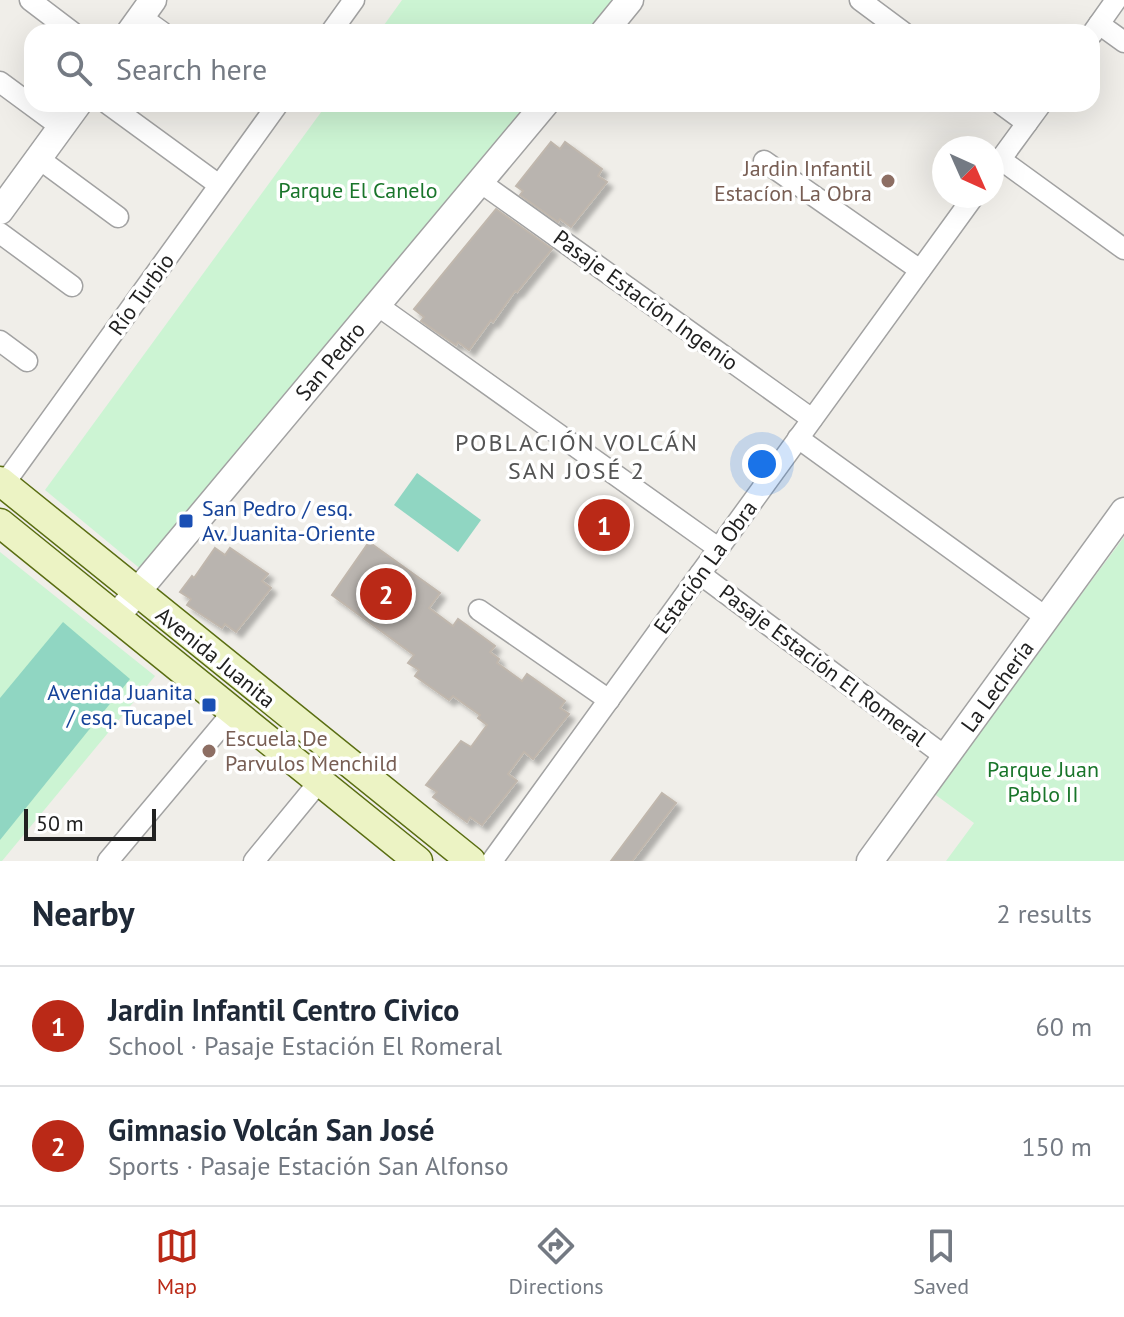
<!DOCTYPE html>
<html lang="en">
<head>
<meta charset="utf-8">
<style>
  body { margin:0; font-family:"PT Sans",sans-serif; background:#f2f2f3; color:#1f2937 }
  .compass { position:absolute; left:932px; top:136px; width:72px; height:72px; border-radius:50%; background:#fff; box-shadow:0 8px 32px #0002; rotate:135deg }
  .scale { position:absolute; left:24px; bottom:20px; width:132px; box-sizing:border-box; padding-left:8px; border:4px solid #212121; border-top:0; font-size:22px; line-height:28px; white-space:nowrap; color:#212121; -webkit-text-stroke:6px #fff; paint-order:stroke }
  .you { position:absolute; left:762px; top:464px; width:28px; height:28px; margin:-20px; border:6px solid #fff; border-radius:50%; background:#1a73e8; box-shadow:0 0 0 12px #1a73e833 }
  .badge { display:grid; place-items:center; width:52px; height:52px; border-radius:50%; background:#ba2917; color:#fff; font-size:26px; font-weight:700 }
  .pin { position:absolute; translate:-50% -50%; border:4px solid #fff; box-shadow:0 2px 8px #0006 }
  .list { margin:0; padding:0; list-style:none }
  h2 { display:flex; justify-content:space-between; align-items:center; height:104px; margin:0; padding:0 32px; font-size:34px }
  h2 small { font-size:26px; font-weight:400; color:#747a83 }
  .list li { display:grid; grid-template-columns:52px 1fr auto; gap:24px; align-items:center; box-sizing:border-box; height:120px; padding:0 32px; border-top:2px solid #e0e1e3 }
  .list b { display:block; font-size:30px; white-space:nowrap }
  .list p { margin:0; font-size:26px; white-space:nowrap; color:#747a83 }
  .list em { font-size:26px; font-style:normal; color:#747a83 }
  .icon { flex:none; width:44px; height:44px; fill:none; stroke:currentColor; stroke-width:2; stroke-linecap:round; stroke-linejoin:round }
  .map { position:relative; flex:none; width:1124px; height:861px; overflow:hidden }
  .search { position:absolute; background:#fff; box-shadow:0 8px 32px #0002; left:24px; right:24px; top:24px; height:88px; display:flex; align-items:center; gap:20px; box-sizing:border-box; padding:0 28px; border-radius:24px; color:#747a83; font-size:30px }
  .sheet { height:344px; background:#fff }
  nav { display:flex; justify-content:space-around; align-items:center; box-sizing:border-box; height:112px; border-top:2px solid #e0e1e3; background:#fff; font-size:22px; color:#747a83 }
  nav a { display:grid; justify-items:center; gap:4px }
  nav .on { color:#ba2917 }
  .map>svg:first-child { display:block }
</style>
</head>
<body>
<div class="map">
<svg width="1124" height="861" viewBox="0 0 1124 861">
  <defs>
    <filter id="shadow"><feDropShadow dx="5.5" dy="5.5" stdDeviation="2" flood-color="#0004"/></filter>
  </defs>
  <rect width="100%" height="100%" fill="#f0eee9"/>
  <!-- park -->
  <g fill="#ccf4d3">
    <polygon points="402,0 612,0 586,32 379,32"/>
    <polygon points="327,104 527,104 143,571 45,490"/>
    <polygon points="1124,537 1124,861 946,861 974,823 933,793"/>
    <polygon points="0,552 155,676 2,861 0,861"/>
  </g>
  <!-- pitch -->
  <g fill="#90d6c2">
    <polygon points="417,473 481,520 458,552 394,505"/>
    <polygon points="63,622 130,679 0,840 0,698"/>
  </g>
  <!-- building -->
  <g fill="#b9b4af" stroke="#c0b7ad" stroke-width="2" filter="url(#shadow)">
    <polygon points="551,142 560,149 565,142 602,169 598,176 607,182 571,227 560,219 558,222 520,195 523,191 516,186"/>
    <polygon points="496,209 552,249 517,292 515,291 493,322 491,320 469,350 458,342 456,345 421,321 424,317 414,309"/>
    <polygon points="369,542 440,593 429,608 453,626 458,619 495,646 490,652 499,659 497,663 522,681 527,674 565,701 560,708 569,714 533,759 524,752 508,774 517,781 482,825 470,817 467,822 433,797 437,792 426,785 461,741 471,747 487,725 478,718 480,715 453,696 449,700 415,676 419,670 408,663 414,655 332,595"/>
    <polygon points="215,548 225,555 230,548 268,574 262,581 271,588 236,632 225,624 222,628 187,605 191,599 180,592 192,576 194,578"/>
    <polygon points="662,793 676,803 632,861 611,861"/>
  </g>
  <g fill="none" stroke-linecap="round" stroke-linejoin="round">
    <!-- minor casing -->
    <g stroke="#a2a2a2" stroke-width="23">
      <g id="minor">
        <polyline points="30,0 72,32"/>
        <polyline points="860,0 903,32"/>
        <polyline points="141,17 162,32"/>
        <polyline points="1099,24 1124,42"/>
        <polyline points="331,32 354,0"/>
        <polyline points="1092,34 1116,0"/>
        <polyline points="0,82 61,127"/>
        <polyline points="108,104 219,185"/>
        <polyline points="1001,104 1027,123"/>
        <polyline points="38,158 118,217"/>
        <polyline points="1000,159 1124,249"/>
        <polyline points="764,161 920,270"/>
        <polyline points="992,171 1041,104"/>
        <polyline points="480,182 812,419"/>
        <polyline points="0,233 72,286"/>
        <polyline points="377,305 718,548"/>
        <polyline points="0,341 27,361"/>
        <polyline points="798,438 1047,618"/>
        <polyline points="4,484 278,104"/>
        <polyline points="700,574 946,757"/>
        <polyline points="479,610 609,700"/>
        <polyline points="108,861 233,712"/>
        <polyline points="254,861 319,782"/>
        <polyline points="492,861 974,196"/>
      </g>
    </g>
    <!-- tertiary casing -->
    <g stroke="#a2a2a2" stroke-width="29">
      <g id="tertiary">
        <polyline points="130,32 153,0"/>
        <polyline points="604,32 630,0"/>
        <polyline points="0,211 78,104"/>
        <polyline points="116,617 545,104"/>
        <polyline points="870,861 1124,511"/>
      </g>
    </g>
    <!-- secondary casing -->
    <g stroke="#5a6e12" stroke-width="31">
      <g id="secondary">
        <polyline points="0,481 471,861"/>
        <polyline points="0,523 418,861"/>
      </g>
    </g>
    <!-- minor -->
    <use href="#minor" stroke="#fff" stroke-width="20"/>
    <!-- tertiary -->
    <use href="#tertiary" stroke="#fff" stroke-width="26"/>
    <!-- secondary -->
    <use href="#secondary" stroke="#ecf3c4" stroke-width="28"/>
  </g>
  <!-- markers -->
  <g fill="#8d6e63" stroke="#fff" stroke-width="3">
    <circle cx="888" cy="181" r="8"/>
    <circle cx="209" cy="751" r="8"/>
  </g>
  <g fill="#1a4fb4" stroke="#fff" stroke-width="3">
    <rect x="178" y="513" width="16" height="16" rx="4"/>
    <rect x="201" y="697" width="16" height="16" rx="4"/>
  </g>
  <g text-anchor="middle" stroke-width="7" stroke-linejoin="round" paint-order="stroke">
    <!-- education labels -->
    <g font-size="22" fill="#785e54" stroke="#fff" text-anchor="end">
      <text x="872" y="176">Jardin Infantil<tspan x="872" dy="25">Estacíon La Obra</tspan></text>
      <text x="225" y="746" text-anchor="start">Escuela De<tspan x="225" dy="25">Parvulos Menchild</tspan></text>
    </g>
    <!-- park labels -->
    <g font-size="22" fill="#19752a" stroke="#fff">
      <text x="358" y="198">Parque El Canelo</text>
      <text x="1043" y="777">Parque Juan<tspan x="1043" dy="25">Pablo II</tspan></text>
    </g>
    <!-- street labels -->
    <g font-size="22" fill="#212121" stroke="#fff">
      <text transform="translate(141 294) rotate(-54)" y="8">Río Turbio</text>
      <text transform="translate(646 300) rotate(36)" y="8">Pasaje Estación Ingenio</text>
      <text transform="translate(330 361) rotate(-50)" y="8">San Pedro</text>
      <text transform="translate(705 567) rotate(-54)" y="8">Estación La Obra</text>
      <text transform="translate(216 657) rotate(39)" y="8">Avenida Juanita</text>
      <text transform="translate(823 665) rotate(37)" y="8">Pasaje Estación El Romeral</text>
      <text transform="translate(997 686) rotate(-54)" y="8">La Lechería</text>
    </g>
    <!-- transit labels -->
    <g font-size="22" fill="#164399" stroke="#fff" text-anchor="start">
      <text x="202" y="516">San Pedro / esq.<tspan x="202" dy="25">Av. Juanita-Oriente</tspan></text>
      <text x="193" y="700" text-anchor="end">Avenida Juanita<tspan x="193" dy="25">/ esq. Tucapel</tspan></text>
    </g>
    <!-- neighbourhood labels -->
    <g font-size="24" letter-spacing="2" fill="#545454" stroke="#fff">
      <text x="577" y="451">POBLACIÓN VOLCÁN<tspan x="577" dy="28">SAN JOSÉ 2</tspan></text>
    </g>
  </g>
</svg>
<svg class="compass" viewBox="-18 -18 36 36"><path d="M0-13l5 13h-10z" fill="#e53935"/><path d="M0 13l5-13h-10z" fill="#747a83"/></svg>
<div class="scale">50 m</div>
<div class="you"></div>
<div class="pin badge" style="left:604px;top:525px">1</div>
<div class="pin badge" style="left:386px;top:594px">2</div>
<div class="search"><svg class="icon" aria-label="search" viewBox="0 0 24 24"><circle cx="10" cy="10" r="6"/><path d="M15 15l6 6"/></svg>Search here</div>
</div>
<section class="sheet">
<h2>Nearby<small>2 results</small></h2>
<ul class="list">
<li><span class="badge">1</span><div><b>Jardin Infantil Centro Civico</b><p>School · Pasaje Estación El Romeral</p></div><em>60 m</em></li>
<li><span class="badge">2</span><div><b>Gimnasio Volcán San José</b><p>Sports · Pasaje Estación San Alfonso</p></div><em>150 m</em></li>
</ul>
</section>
<nav>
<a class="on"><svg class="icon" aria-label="map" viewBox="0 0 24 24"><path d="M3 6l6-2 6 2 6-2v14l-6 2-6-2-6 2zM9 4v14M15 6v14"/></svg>Map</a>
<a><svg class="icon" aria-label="directions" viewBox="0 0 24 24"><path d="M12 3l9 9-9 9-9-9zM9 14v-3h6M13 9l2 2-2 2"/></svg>Directions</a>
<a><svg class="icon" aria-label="saved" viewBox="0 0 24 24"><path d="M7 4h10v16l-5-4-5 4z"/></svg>Saved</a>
</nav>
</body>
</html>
